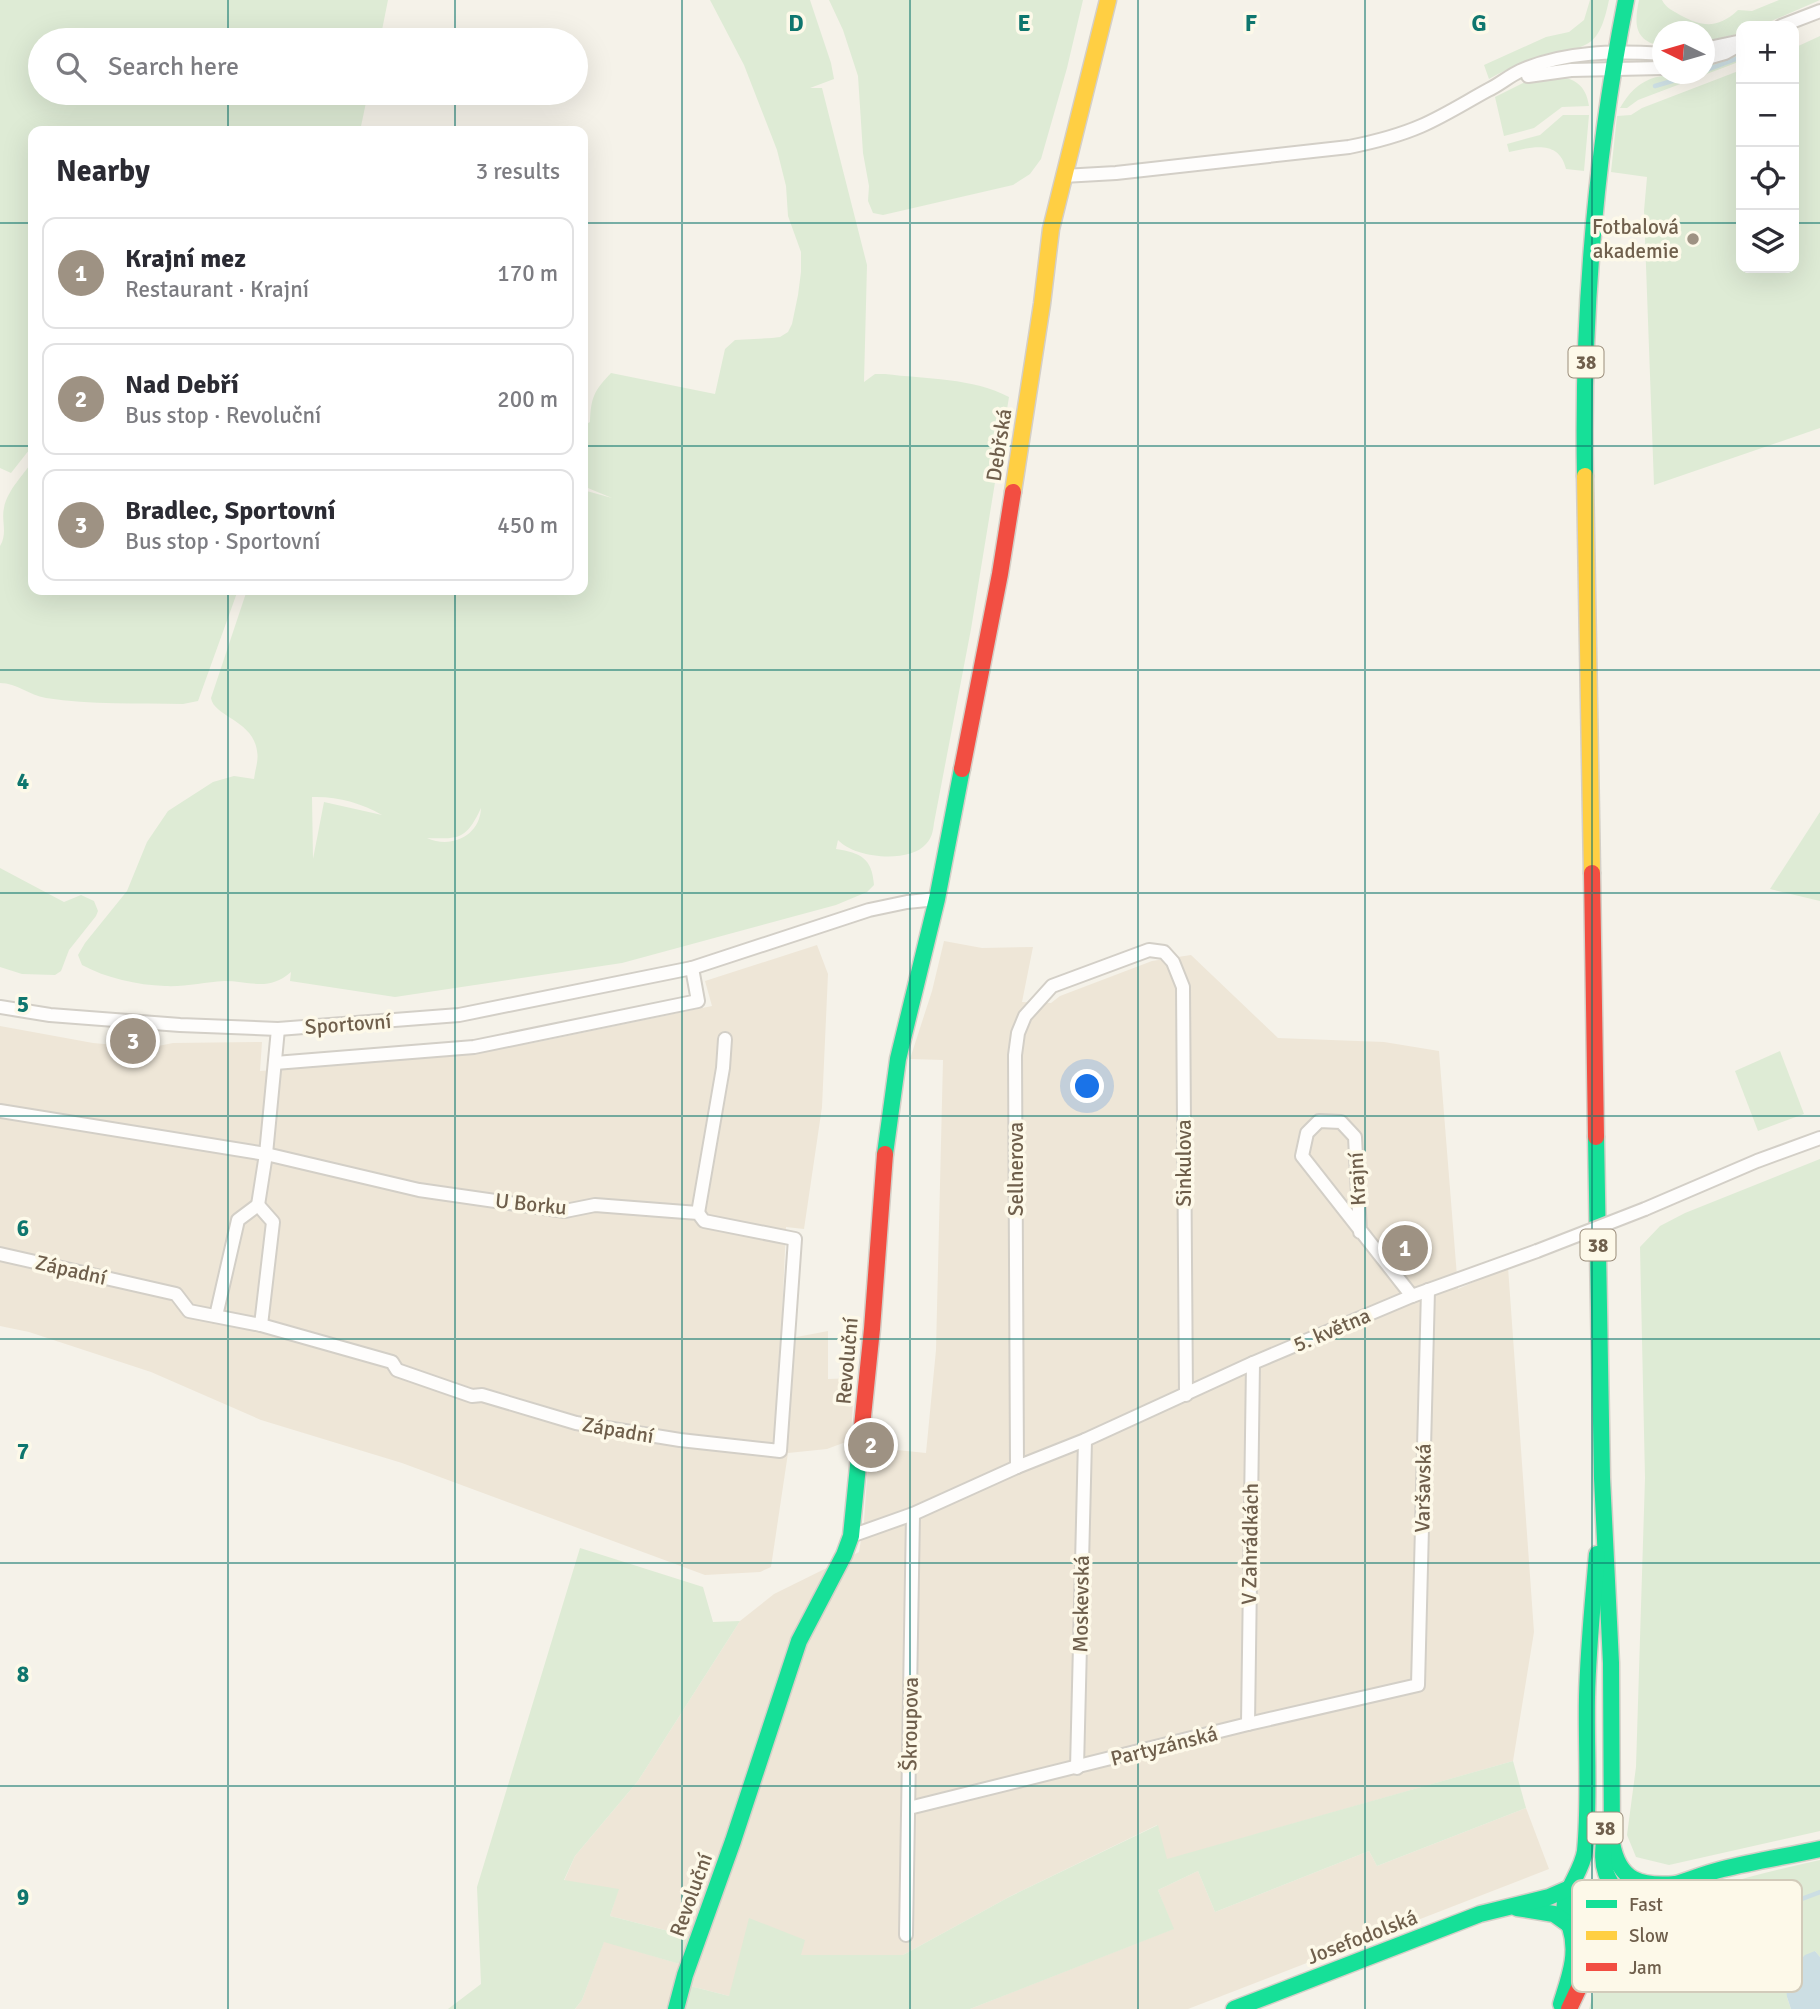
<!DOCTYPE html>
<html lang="en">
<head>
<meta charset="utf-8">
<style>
  body { margin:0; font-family:Signika,sans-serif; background:#f7f7f7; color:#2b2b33 }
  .controls { position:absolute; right:21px; top:21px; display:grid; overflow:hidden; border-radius:14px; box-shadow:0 7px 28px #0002 }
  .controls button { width:63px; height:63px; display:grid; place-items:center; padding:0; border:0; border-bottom:2px solid #e1e1e2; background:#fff; color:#2b2b33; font:35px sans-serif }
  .compass { position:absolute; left:1652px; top:21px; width:63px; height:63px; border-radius:50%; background:#fff; box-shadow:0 7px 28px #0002; rotate:275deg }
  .you { position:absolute; left:1088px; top:1087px; width:24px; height:24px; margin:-18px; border:5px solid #fff; border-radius:50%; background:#1a73e8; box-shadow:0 0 0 10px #1a73e833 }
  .badge { display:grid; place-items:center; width:46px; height:46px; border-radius:50%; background:#9e9283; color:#fff; font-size:23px; font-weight:700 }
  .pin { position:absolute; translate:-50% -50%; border:4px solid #fff; box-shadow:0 2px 7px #0006 }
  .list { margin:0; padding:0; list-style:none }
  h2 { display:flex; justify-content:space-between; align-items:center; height:91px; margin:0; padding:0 28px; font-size:30px }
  h2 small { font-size:23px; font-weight:400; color:#7c7c81 }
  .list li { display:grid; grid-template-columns:46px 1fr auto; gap:21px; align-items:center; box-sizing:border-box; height:112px; margin:0 14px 14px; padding:0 14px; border:2px solid #e1e1e2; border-radius:14px }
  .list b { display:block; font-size:26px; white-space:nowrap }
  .list p { margin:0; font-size:23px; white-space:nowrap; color:#7c7c81 }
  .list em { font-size:23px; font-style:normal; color:#7c7c81 }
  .icon { flex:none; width:38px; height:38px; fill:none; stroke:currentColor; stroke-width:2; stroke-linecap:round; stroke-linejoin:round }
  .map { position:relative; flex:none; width:1820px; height:2009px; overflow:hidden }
  .search { position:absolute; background:#fff; box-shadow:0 7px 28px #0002; left:28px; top:28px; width:560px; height:77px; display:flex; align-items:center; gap:18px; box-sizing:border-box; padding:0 24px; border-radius:38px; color:#7c7c81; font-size:26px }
  .panel { position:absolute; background:#fff; box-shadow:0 7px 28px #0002; left:28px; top:126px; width:560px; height:469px; border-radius:14px }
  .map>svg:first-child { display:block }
</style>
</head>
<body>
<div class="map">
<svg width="1820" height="2009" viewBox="0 0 1820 2009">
  <rect width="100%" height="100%" fill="#f5f2e9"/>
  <!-- residential -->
  <g fill="#eee6d7">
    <polygon points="944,941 982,948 1033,947 1022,1002 1051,1003 1060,996 1152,961 1191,955 1278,1038 1384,1042 1439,1051 1458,1289 1508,1267 1534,1632 1513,1761 1166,1860 1157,1825 1009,1897 903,1955 801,1955 729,1996 690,1986 692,1937 610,1916 618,1890 564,1881 575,1856 638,1781 740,1621 774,1594 859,1552 864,1522 869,1447 926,1453 936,1350 943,1060 910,1059 932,991"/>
    <polygon points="817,945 828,974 822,1107 804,1229 786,1227 781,1340 828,1331 828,1379 854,1378 851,1440 827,1449 788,1453 771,1567 760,1572 705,1575 402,1463 261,1420 151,1372 29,1332 0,1326 0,1026 93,1043 148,1048 173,1043 262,1042 260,1071 452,1056 533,1043 712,1006 705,981"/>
    <polygon points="1526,1808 1549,1869 1188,2009 970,2009 1173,1929 1158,1890 1198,1871 1215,1912 1369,1851 1377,1866"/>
    <polygon points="604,1941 683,1965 666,2009 575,2009 582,2000"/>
  </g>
  <!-- green -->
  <g fill="#deebd5" fill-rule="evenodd">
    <polygon points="0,0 388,0 380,40 40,40 40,93 368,93 360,131 33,131 33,445 11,473 0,468"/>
    <path d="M710,0H810L831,63L834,79L810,88H822L867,265L864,382L875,374H885C925,379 974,378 1009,397L971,629L934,823C933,831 932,838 926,844C909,864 854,858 838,840L836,849C861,853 872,858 874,885L867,892L836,905L622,963L395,997L290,981L291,972C268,992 251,981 224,981C205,982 185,987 165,986C137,985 106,978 82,965L78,955L85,943L127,891L147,842L168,811L213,782L234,776L254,779C255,770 259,760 257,751C253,720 214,717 211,698L247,590H583V490L612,498L583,486V426L590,422C591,397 594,391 611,373L715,394L725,349L735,340L772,338L780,337L788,332L792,324L798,295L801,272V252L788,216L786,186L777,150L744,65ZM312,797C336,796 362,803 382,815L324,802L313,859ZM481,808C480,836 451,849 427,838C459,839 466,840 481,808Z"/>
    <polygon points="829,0 1083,0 1067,68 1041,159 1030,174 1013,185 883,215 873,213 868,201 869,186 863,153 858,76 843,30"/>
    <path d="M1590,0H1609C1599,48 1589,46 1545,56C1526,60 1507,69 1489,79L1484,65L1546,37L1569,32L1584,20Z"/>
    <path d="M1639,0H1662C1666,8 1672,10 1680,15C1702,27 1718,29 1738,10L1752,11L1779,0H1820L1760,26H1741V33L1705,42L1704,32H1662V46C1634,41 1634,24 1639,0Z"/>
    <polygon points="1820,36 1820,428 1654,485 1644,211 1647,177 1611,172 1617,116 1631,115 1642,108 1741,70 1741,268 1794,268 1794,48"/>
    <path d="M1741,52V61L1638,100L1627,108H1620C1641,71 1667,74 1704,74L1705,65Z"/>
    <path d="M1554,76C1575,78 1586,85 1589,106L1562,107L1534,128L1504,136L1495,97L1523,83Z"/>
    <path d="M1563,115H1589L1584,171L1566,169C1559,139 1532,147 1509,152L1507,144L1540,135Z"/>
    <path d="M33,461V590H238L198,701L183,704C138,703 91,705 46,698C29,695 17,683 0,683V546C8,533 1,521 4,508C7,491 23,475 33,461Z"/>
    <polygon points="1820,812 1820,901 1770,889"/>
    <polygon points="0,868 64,902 81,895 94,901 98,911 96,916 69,950 61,971 55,975 22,974 0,967"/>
    <polygon points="1780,1051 1804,1114 1758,1131 1735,1071"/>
    <polygon points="1820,1159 1820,1831 1669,1865 1636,1857 1627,1835 1636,1767 1645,1478 1640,1247 1660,1226 1685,1213"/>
    <polygon points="580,1548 703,1587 713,1622 740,1621 638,1781 575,1856 564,1880 619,1889 610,1916 692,1937 683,1965 604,1942 582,2000 575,2009 448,2009 481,1984 477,1887"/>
    <polygon points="1513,1761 1526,1808 1377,1866 1369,1851 1215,1912 1198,1871 1158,1890 1174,1929 970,2009 681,2009 690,1986 729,1996 749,1918 805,1940 801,1955 903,1955 1009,1897 1158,1825 1167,1859"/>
    <path d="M1820,1860V1957L1815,1951L1787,1997L1791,2009H1589C1596,1987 1601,1958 1618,1940C1631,1926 1649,1916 1667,1907C1716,1883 1767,1872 1820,1860Z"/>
  </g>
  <!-- water -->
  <polygon fill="#ccdee3" points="1815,1951 1820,1957 1820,2009 1791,2009 1787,1997 1785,1977 1805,1955"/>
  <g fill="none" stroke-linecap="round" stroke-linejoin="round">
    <!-- stream -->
    <g stroke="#ccdee3" stroke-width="4.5">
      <polyline points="1704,71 1741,57"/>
      <polyline points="1655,86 1696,74"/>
      <polyline points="1635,1945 1754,1917 1820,1892"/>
    </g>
    <!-- street casing -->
    <g stroke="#d3cfc7" stroke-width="16">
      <g id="street">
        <polyline points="1781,26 1820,11"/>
        <polyline points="1704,49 1737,42"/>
        <polyline points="1704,59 1725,53 1741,44"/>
        <polyline points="1528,76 1571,70 1662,68"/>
        <path d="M1063,176L1116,173L1349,147C1374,142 1398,136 1421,126C1444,116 1466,102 1488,90C1499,85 1509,76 1520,71C1564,51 1615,51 1662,54"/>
        <polyline points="0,1007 50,1015 180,1025 278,1029 459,1015 692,968 869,910 907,902 937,899"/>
        <polyline points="275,1063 474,1047 698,1001 692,968"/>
        <polyline points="0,1111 266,1154 419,1190 565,1211 595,1205 698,1213 704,1221 795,1239 780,1451 680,1440 576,1423 482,1395 472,1396 397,1370 392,1362 261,1325 189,1311 176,1294 0,1254"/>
        <polyline points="258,1205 266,1154 278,1029"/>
        <polyline points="258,1205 273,1222 261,1325"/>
        <polyline points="1645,1209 1757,1161 1820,1138"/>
        <polyline points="698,1213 723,1068 725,1039"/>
        <polyline points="1360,1232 1355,1137 1341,1122 1319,1121 1307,1133 1302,1156 1412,1296"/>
        <polyline points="216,1316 238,1220 258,1205"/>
        <polyline points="1017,1467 1015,1055 1018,1033 1025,1016 1052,986 1149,950 1164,952 1173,962 1183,987 1186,1395"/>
        <polyline points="851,1536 913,1514 1017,1467 1085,1440 1253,1363 1412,1296 1537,1251"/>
        <polyline points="1248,1724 1253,1363"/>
        <polyline points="1077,1768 1085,1440"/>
        <polyline points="909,1808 1248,1724 1418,1685 1428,1290"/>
        <polyline points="906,1935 913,1514"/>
      </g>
    </g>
    <!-- fast casing -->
    <g stroke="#d4cfc7" stroke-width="19">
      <g id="fast">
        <path d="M1585,476C1582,317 1595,157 1626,0"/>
        <path d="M1596,1137L1602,1478L1611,1663L1612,1843C1619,1881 1640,1887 1676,1884"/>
        <polyline points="885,1154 898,1059 937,899 962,769"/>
        <path d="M1597,1554C1593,1602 1588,1649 1587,1697C1586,1749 1590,1800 1585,1851C1582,1873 1560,1894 1565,1916C1570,1935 1592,1942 1608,1933C1637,1915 1613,1892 1606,1873C1602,1862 1603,1852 1604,1841"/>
        <path d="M1616,1890C1655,1898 1686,1878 1723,1869C1755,1861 1788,1856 1820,1849"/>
        <polyline points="1517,1908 1554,1914 1568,1924"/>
        <path d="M1561,2004C1569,1978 1579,1954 1570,1927"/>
        <polyline points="676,2009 685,1975 733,1841 799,1641 844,1555 851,1536 861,1436"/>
        <polyline points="1234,2009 1480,1914 1549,1897 1572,1887"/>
      </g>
    </g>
    <!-- slow casing -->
    <g stroke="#d4cfc7" stroke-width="19">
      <g id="slow">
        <polyline points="1585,476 1592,873"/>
        <polyline points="1013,492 1042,304 1051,229 1108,0"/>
        <polyline points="1614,1929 1664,1892"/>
      </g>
    </g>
    <!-- jam casing -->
    <g stroke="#d4cfc7" stroke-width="19">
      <g id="jam">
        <polyline points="962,769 1000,574 1013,492"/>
        <polyline points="1592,873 1596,1137"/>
        <polyline points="861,1436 872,1329 885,1154"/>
        <polyline points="1569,2009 1591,1962 1611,1931"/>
      </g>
    </g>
    <!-- street -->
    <use href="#street" stroke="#fefdfc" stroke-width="12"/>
    <!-- fast -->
    <use href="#fast" stroke="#16e098" stroke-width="16"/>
    <!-- slow -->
    <use href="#slow" stroke="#ffcf43" stroke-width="16"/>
    <!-- jam -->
    <use href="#jam" stroke="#f24e42" stroke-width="16"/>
    <!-- street-bridge casing -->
    <g stroke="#d3cfc7" stroke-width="16" stroke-linecap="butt">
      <polyline id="street-bridge" points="1537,1251 1645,1209"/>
    </g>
    <!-- street-bridge -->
    <use href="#street-bridge" stroke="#fefdfc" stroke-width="12"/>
  </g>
  <!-- grid -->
  <path fill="none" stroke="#0f766e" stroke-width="2" stroke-opacity="0.55" d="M228,0V40M455,0V40M682,0V2009M910,0V2009M1138,0V2009M1365,0V2009M1592,0V2009M228,93V131M455,93V131M0,223H33M583,223H1741M1794,223H1820M0,446H33M583,446H1820M228,590V2009M455,590V2009M0,670H1820M0,893H1820M0,1116H1820M0,1339H1820M0,1563H1820M0,1786H1820"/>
  <!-- markers -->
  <circle fill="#9e9283" stroke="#fdf9e9" stroke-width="2.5" cx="1693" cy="239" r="7"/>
  <g text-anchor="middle" stroke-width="7" stroke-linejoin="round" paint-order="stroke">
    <!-- shield labels -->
    <g fill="#fdf9e9" stroke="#9a8d7b" stroke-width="2">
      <rect x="1568.5" y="346.5" width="35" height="31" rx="5"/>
      <rect x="1580.5" y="1229.5" width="35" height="31" rx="5"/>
      <rect x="1587.5" y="1812.5" width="35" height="31" rx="5"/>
    </g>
    <g font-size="19" font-weight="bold" fill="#6f5f4c">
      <text x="1586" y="369">38</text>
      <text x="1598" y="1252">38</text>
      <text x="1605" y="1835">38</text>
    </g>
    <!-- poi labels -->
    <g font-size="21" fill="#6f5f4c" stroke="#fdf9e9" text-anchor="end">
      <text x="1679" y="234">Fotbalová<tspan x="1679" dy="24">akademie</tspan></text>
    </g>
    <!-- street labels -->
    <g font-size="21" fill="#6f5f4c" stroke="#fdf9e9">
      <text transform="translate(999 445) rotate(-81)" y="7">Debřská</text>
      <text transform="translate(348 1024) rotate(-4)" y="7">Sportovní</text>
      <text transform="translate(1184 1163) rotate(-90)" y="7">Sinkulova</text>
      <text transform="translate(1016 1169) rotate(-90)" y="7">Sellnerova</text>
      <text transform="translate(1357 1179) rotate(-93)" y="7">Krajní</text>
      <text transform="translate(531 1204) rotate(6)" y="7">U Borku</text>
      <text transform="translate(71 1270) rotate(13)" y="7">Západní</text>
      <text transform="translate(1332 1330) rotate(-23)" y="7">5. května</text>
      <text transform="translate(847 1361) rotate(-85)" y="7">Revoluční</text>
      <text transform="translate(618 1430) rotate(10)" y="7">Západní</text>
      <text transform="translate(1423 1488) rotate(-89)" y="7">Varšavská</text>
      <text transform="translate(1250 1544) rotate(-89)" y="7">V Zahrádkách</text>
      <text transform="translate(1081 1604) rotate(-89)" y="7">Moskevská</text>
      <text transform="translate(910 1724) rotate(-89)" y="7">Škroupova</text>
      <text transform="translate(1164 1746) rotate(-14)" y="7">Partyzánská</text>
      <text transform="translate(691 1895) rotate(-70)" y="7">Revoluční</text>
      <text transform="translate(1362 1937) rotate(-21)" y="7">Josefodolská</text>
    </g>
  </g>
  <!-- legend -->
  <rect x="1572" y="1880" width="230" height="112" rx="10" fill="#fdf9e9" stroke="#d2cbba" stroke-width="2"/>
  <rect x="1586" y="1900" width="31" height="8" fill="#16e098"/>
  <rect x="1586" y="1931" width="31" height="9" fill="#ffcf43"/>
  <rect x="1586" y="1963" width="31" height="8" fill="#f24e42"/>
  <g font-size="19" fill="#6f5f4c">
    <text x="1629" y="1911">Fast</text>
    <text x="1629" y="1942">Slow</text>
    <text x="1629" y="1974">Jam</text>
  </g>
  <g font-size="23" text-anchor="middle" font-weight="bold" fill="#0f766e" stroke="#fdf9e9" stroke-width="7" stroke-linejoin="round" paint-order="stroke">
    <text x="796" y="31">D</text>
    <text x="1024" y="31">E</text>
    <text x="1251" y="31">F</text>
    <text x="1479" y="31">G</text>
    <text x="23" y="789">4</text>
    <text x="23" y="1012">5</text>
    <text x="23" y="1236">6</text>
    <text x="23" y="1459">7</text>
    <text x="23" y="1682">8</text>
    <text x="23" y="1905">9</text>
  </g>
</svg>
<div class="controls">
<button>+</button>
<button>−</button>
<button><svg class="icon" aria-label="locate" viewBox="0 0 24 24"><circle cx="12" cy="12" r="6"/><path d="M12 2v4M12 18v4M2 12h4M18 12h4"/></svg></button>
<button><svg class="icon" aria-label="layers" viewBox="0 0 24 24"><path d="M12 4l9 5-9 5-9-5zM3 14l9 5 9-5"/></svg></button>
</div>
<svg class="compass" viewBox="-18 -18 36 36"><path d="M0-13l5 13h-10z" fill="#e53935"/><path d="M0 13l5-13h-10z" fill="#7c7c81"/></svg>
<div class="you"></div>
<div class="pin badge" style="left:1405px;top:1248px">1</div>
<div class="pin badge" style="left:871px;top:1445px">2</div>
<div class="pin badge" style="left:133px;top:1041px">3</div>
<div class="search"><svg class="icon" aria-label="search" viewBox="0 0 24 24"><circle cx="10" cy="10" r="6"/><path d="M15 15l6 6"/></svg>Search here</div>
<section class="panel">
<h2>Nearby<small>3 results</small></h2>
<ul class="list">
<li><span class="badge">1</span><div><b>Krajní mez</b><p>Restaurant · Krajní</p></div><em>170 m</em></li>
<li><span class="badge">2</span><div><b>Nad Debří</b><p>Bus stop · Revoluční</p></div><em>200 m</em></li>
<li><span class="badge">3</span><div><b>Bradlec, Sportovní</b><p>Bus stop · Sportovní</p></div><em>450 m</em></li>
</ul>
</section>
</div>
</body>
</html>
